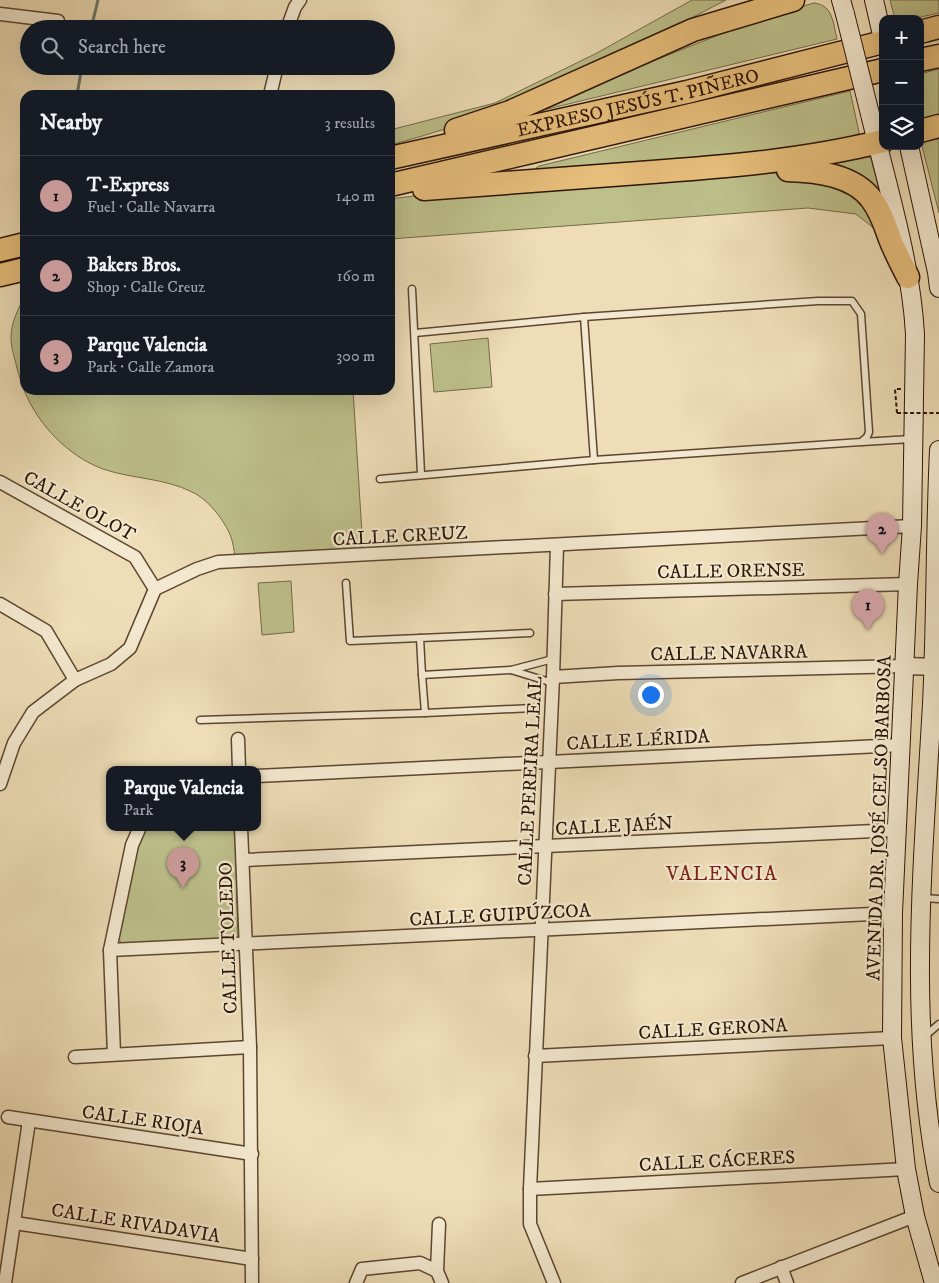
<!DOCTYPE html>
<html lang="en">
<head>
<meta charset="utf-8">
<style>
  body { margin:0; font-family:"IM FELL DW Pica",serif; background:#20242c; color:#f1f3f6 }
  .controls { position:absolute; right:15px; top:15px; display:grid; overflow:hidden; border-radius:10px; box-shadow:0 5px 20px #0002 }
  .controls button { width:45px; height:45px; display:grid; place-items:center; padding:0; border:0; border-bottom:1px solid #363941; background:#171b24; color:#f1f3f6; font:25px sans-serif }
  .you { position:absolute; left:650px; top:694px; width:18px; height:18px; margin:-12px; border:4px solid #fff; border-radius:50%; background:#1a73e8; box-shadow:0 0 0 8px #1a73e833 }
  .badge { display:grid; place-items:center; width:32px; height:32px; border-radius:50%; background:#c59692; color:#111; font-size:16px; font-weight:700 }
  .pin { position:absolute; translate:-50% -41px; filter:drop-shadow(0 1px 2px #0008) }
  .pin::after { content:''; position:absolute; top:26px; width:18px; height:15px; background:inherit; clip-path:polygon(0 0,100% 0,50% 100%) }
  .popup { position:absolute; left:106px; top:766px; width:155px; height:65px; box-sizing:border-box; display:grid; place-content:center; border-radius:10px; background:#171b24; filter:drop-shadow(0 1px 4px #0005); font-size:16px; white-space:nowrap; color:#9ea1a6 }
  .popup b { font-size:19px; color:#f1f3f6 }
  .popup::after { content:''; position:absolute; left:50%; top:100%; margin-left:-10px; border:10px solid transparent; border-top-color:#171b24 }
  .list { margin:0; padding:0; list-style:none }
  h2 { display:flex; justify-content:space-between; align-items:center; height:65px; margin:0; padding:0 20px; font-size:21px }
  h2 small { font-size:16px; font-weight:400; color:#9ea1a6 }
  .list li { display:grid; grid-template-columns:32px 1fr auto; gap:15px; align-items:center; box-sizing:border-box; height:80px; padding:0 20px; border-top:1px solid #363941 }
  .list b { display:block; font-size:19px; white-space:nowrap }
  .list p { margin:0; font-size:16px; white-space:nowrap; color:#9ea1a6 }
  .list em { font-size:16px; font-style:normal; color:#9ea1a6 }
  .icon { flex:none; width:28px; height:28px; fill:none; stroke:currentColor; stroke-width:2; stroke-linecap:round; stroke-linejoin:round }
  .map { position:relative; flex:none; width:939px; height:1283px; overflow:hidden }
  .search { position:absolute; background:#171b24; box-shadow:0 5px 20px #0002; left:20px; top:20px; width:375px; height:55px; display:flex; align-items:center; gap:12px; box-sizing:border-box; padding:0 18px; border-radius:28px; color:#9ea1a6; font-size:19px }
  .panel { position:absolute; background:#171b24; box-shadow:0 5px 20px #0002; left:20px; top:90px; width:375px; height:305px; border-radius:15px }
  .map>svg:first-child { display:block }
</style>
</head>
<body>
<div class="map">
<svg width="939" height="1283" viewBox="0 0 939 1283">
  <rect width="100%" height="100%" fill="#eeddb6"/>
  <filter id="stains"><feTurbulence type="fractalNoise" baseFrequency=".004" numOctaves="4"/><feColorMatrix values="0 0 0 0 .2 0 0 0 0 .09 0 0 0 0 .02 0 0 0 .5 -.17"/></filter>
  <radialGradient id="worn" r=".72"><stop offset=".6" stop-color="#630" stop-opacity="0"/><stop offset="1" stop-color="#630" stop-opacity=".3"/></radialGradient>
  <!-- green -->
  <g fill="#bdc08b" stroke="#746a48">
    <polygon points="692,0 726,0 599,66 497,113 419,137 390,145 390,130 495,103 595,54"/>
    <polygon points="890,0 939,0 939,13 912,19 895,19"/>
    <path d="M814,3C833,5 833,23 837,39L531,113L530,110L761,18Z"/>
    <polygon points="939,69 939,117 920,121 920,74"/>
    <polygon points="850,91 859,132 858,136 776,152 537,171 536,168 539,166"/>
    <polygon points="939,135 939,213 922,146 929,138"/>
    <polygon points="868,156 871,159 882,201 822,163"/>
    <polygon points="799,172 862,193 881,234 856,214 808,208 390,239 390,199 422,195 713,175"/>
    <path d="M25,295V390H353L363,550L235,556C234,550 233,543 231,537C225,521 208,499 192,492C165,478 132,479 103,469C68,456 38,425 24,390C21,383 19,375 17,368C15,359 11,348 11,338C11,322 18,310 25,295Z"/>
    <polygon points="488,338 492,387 434,392 430,344"/>
    <polygon points="291,581 294,632 262,635 258,583"/>
    <polygon points="143,827 235,827 238,939 121,944 119,938 137,843"/>
  </g>
  <g fill="none" stroke-linecap="round" stroke-linejoin="round">
    <!-- stream -->
    <g stroke="#6d7969" stroke-width="3">
      <polyline points="91,29 98,0"/>
      <polyline points="77,95 82,66"/>
    </g>
    <!-- service casing -->
    <g stroke="#5c4631" stroke-width="9">
      <g id="service">
        <polyline points="412,289 421,474"/>
        <polyline points="584,317 594,460"/>
        <polyline points="862,442 911,439"/>
        <polyline points="380,479 594,460 861,442 867,437 869,432 861,314 852,301 818,301 584,317 415,333"/>
        <polyline points="346,583 350,641 420,638"/>
        <polyline points="511,670 422,675 420,638 530,633"/>
        <polyline points="422,675 425,713 533,708"/>
        <polyline points="553,683 511,670 553,659"/>
        <polyline points="200,720 425,713"/>
        <polyline points="923,898 939,899"/>
        <polyline points="925,1036 939,1024"/>
      </g>
    </g>
    <!-- minor casing -->
    <g stroke="#5c4631" stroke-width="15">
      <g id="minor">
        <polyline points="0,14 58,21"/>
        <polyline points="287,29 295,7 300,0"/>
        <polyline points="270,95 277,66"/>
        <polyline points="0,482 135,557 155,589"/>
        <polyline points="555,594 908,584"/>
        <polyline points="0,604 46,631 75,680"/>
        <polyline points="553,677 618,673 905,666"/>
        <polyline points="238,739 239,769"/>
        <polyline points="257,776 901,745"/>
        <polyline points="0,784 14,743 33,712 75,680 111,664 130,648 155,589 197,569 218,562 912,526"/>
        <polyline points="241,827 250,1047 252,1283"/>
        <polyline points="243,860 896,830"/>
        <polyline points="110,950 893,913"/>
        <polyline points="114,1054 110,950 132,845 140,827"/>
        <polyline points="535,1056 892,1038"/>
        <polyline points="75,1057 250,1047"/>
        <polyline points="8,1117 252,1154"/>
        <polyline points="530,1189 906,1169"/>
        <polyline points="15,1223 252,1259"/>
        <polyline points="439,1224 437,1271 442,1283"/>
        <polyline points="781,1267 787,1283"/>
        <polyline points="5,1283 29,1121"/>
        <polyline points="356,1283 362,1269 420,1263 437,1271"/>
        <polyline points="554,1283 530,1224 530,1189 553,677 557,546"/>
        <polyline points="742,1283 915,1216"/>
      </g>
    </g>
    <!-- tertiary casing -->
    <g stroke="#5c4631" stroke-width="19">
      <polyline id="tertiary" points="905,666 939,667"/>
    </g>
    <!-- secondary casing -->
    <g stroke="#2b1405" stroke-width="20">
      <g id="secondary">
        <polyline points="841,0 845,14"/>
        <polyline points="874,0 883,39"/>
        <path d="M870,114C887,185 911,262 915,334L912,526L908,584L893,913L892,1038L906,1169L915,1216L934,1283"/>
        <polyline points="909,146 937,272 939,288"/>
        <path d="M939,450C935,535 936,620 932,704C923,864 907,1025 939,1183"/>
      </g>
    </g>
    <!-- motorway casing -->
    <g stroke="#2b1405" stroke-width="25">
      <g id="motorway">
        <polyline points="920,32 939,27"/>
        <polyline points="920,60 939,56"/>
        <polyline points="456,130 510,112 693,30 793,0"/>
        <polyline points="920,131 939,126"/>
        <path id="s1" d="M390,158L687,92L883,42"/>
        <path d="M788,170C817,171 854,175 872,200C881,212 885,225 890,239C895,252 902,265 908,277"/>
        <polyline points="390,185 883,70"/>
        <path d="M424,189C496,183 568,178 639,173C721,167 803,161 883,141"/>
        <polyline points="0,250 25,244"/>
        <polyline points="0,275 25,269"/>
      </g>
    </g>
    <!-- path -->
    <polyline stroke="#2b1405" stroke-width="2" stroke-dasharray="4 2.5" stroke-linecap="butt" points="897,413 895,389 901,389"/>
    <!-- service -->
    <use href="#service" stroke="#f4e9d0" stroke-width="6"/>
    <!-- minor -->
    <use href="#minor" stroke="#f4e9d0" stroke-width="12"/>
    <!-- tertiary -->
    <use href="#tertiary" stroke="#f4e9d0" stroke-width="16"/>
    <!-- secondary -->
    <use href="#secondary" stroke="#f4e9d0" stroke-width="18"/>
    <!-- motorway -->
    <use href="#motorway" stroke="#e7be7b" stroke-width="22"/>
    <!-- secondary-bridge casing -->
    <g stroke="#2b1405" stroke-width="20" stroke-linecap="butt">
      <polyline id="secondary-bridge" points="845,14 870,114"/>
    </g>
    <!-- path-bridge -->
    <polyline stroke="#2b1405" stroke-width="2" stroke-dasharray="4 2.5" stroke-linecap="butt" points="897,413 939,413"/>
    <!-- secondary-bridge -->
    <use href="#secondary-bridge" stroke="#f4e9d0" stroke-width="18"/>
  </g>
  <g text-anchor="middle" stroke-width="4.5" stroke-linejoin="round" paint-order="stroke">
    <!-- street labels -->
    <g font-size="19" fill="#2b1405" stroke="#f4e9d0">
      <text dy="7" stroke="none"><textPath href="#s1" startOffset="254">EXPRESO JESÚS T. PIÑERO</textPath></text>
      <text transform="translate(80 505) rotate(29)" y="7">CALLE OLOT</text>
      <text transform="translate(400 535) rotate(-3)" y="7">CALLE CREUZ</text>
      <text transform="translate(731 570) rotate(-1)" y="7">CALLE ORENSE</text>
      <text transform="translate(729 652) rotate(-1)" y="7">CALLE NAVARRA</text>
      <text transform="translate(638 739) rotate(-3)" y="7">CALLE LÉRIDA</text>
      <text transform="translate(529 781) rotate(-87)" y="7">CALLE PEREIRA LEAL</text>
      <text transform="translate(878 818) rotate(-88)" y="7">AVENIDA DR. JOSÉ CELSO BARBOSA</text>
      <text transform="translate(614 825) rotate(-3)" y="7">CALLE JAÉN</text>
      <text transform="translate(500 914) rotate(-3)" y="7">CALLE GUIPÚZCOA</text>
      <text transform="translate(227 938) rotate(-92)" y="7">CALLE TOLEDO</text>
      <text transform="translate(713 1028) rotate(-3)" y="7">CALLE GERONA</text>
      <text transform="translate(143 1119) rotate(8)" y="7">CALLE RIOJA</text>
      <text transform="translate(717 1160) rotate(-3)" y="7">CALLE CÁCERES</text>
      <text transform="translate(136 1222) rotate(9)" y="7">CALLE RIVADAVIA</text>
    </g>
    <!-- neighbourhood labels -->
    <g font-size="20" letter-spacing="1" fill="#7a1f14" stroke="#f4e9d0">
      <text x="722" y="880">VALENCIA</text>
    </g>
  </g>
  <rect width="100%" height="100%" filter="url(#stains)"/>
  <rect width="100%" height="100%" fill="url(#worn)"/>
</svg>
<div class="controls">
<button>+</button>
<button>−</button>
<button><svg class="icon" aria-label="layers" viewBox="0 0 24 24"><path d="M12 4l9 5-9 5-9-5zM3 14l9 5 9-5"/></svg></button>
</div>
<div class="you"></div>
<div class="pin badge" style="left:868px;top:630px">1</div>
<div class="pin badge" style="left:882px;top:554px">2</div>
<div class="pin badge" style="left:183px;top:888px">3</div>
<div class="popup"><b>Parque Valencia</b>Park</div>
<div class="search"><svg class="icon" aria-label="search" viewBox="0 0 24 24"><circle cx="10" cy="10" r="6"/><path d="M15 15l6 6"/></svg>Search here</div>
<section class="panel">
<h2>Nearby<small>3 results</small></h2>
<ul class="list">
<li><span class="badge">1</span><div><b>T-Express</b><p>Fuel · Calle Navarra</p></div><em>140 m</em></li>
<li><span class="badge">2</span><div><b>Bakers Bros.</b><p>Shop · Calle Creuz</p></div><em>160 m</em></li>
<li><span class="badge">3</span><div><b>Parque Valencia</b><p>Park · Calle Zamora</p></div><em>300 m</em></li>
</ul>
</section>
</div>
</body>
</html>
